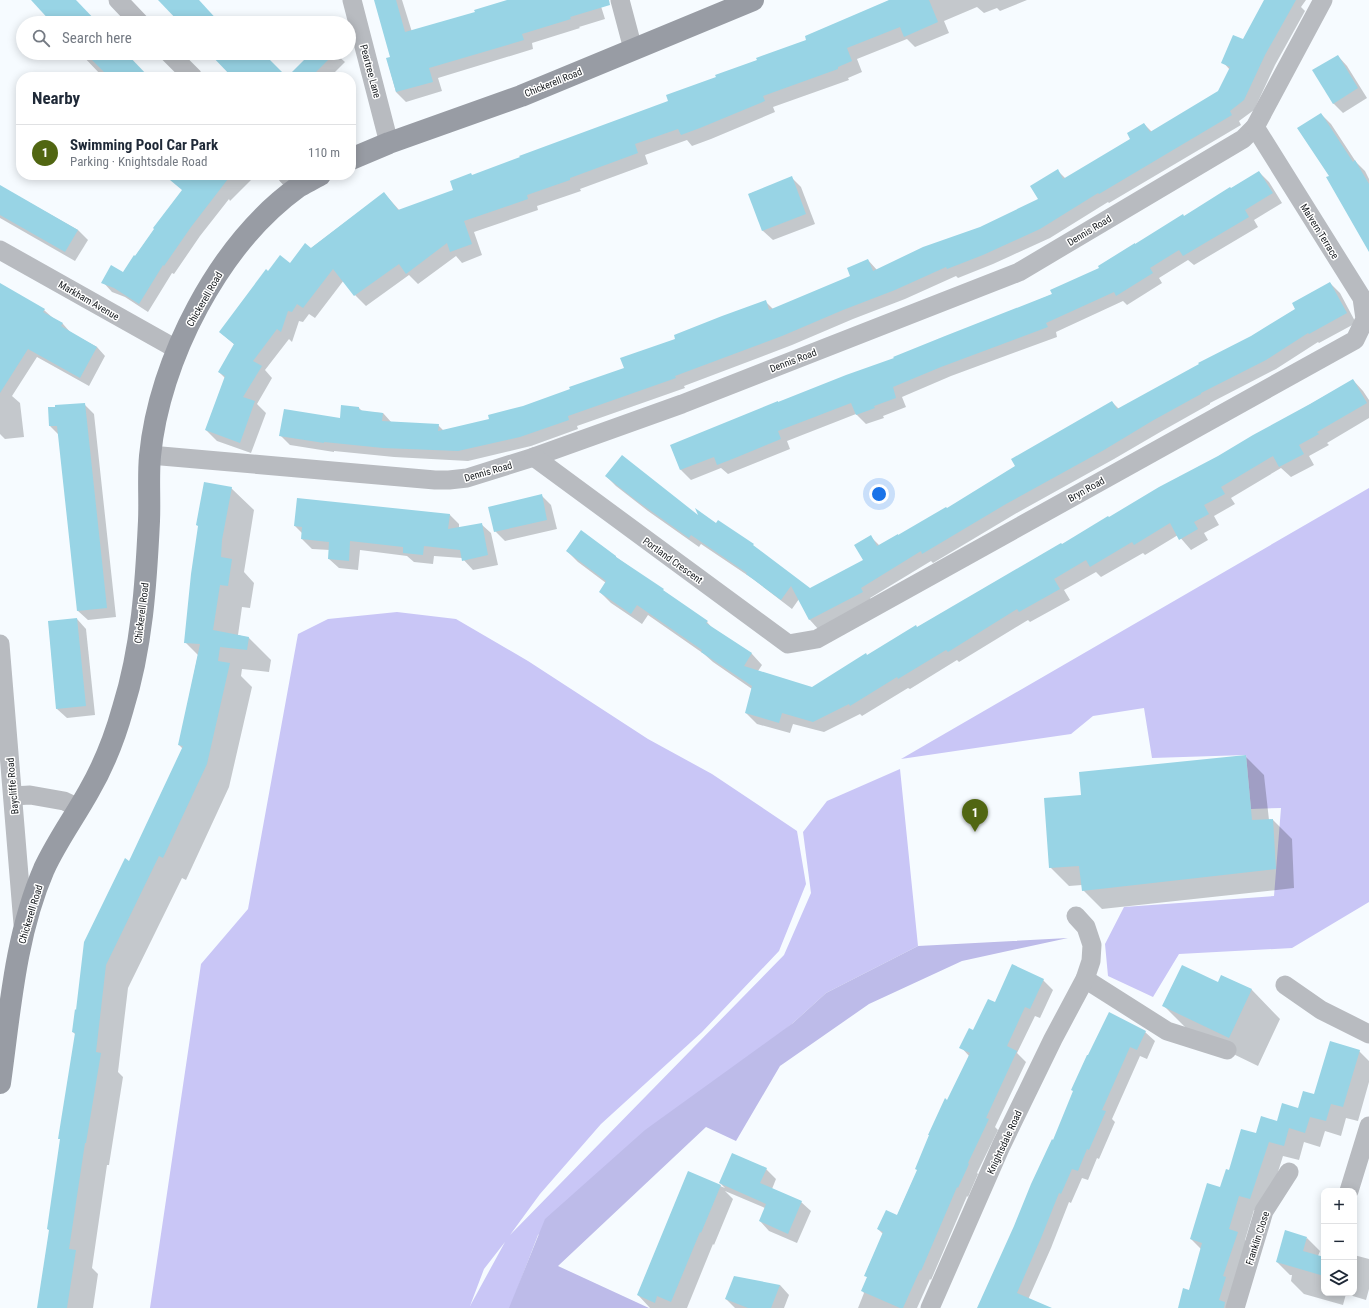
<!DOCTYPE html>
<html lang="en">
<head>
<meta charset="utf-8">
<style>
  body { margin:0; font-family:"Roboto Condensed",sans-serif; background:#f2f2f3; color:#1f2937 }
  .controls { position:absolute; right:12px; bottom:12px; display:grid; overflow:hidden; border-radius:8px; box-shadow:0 2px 10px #0003 }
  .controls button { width:36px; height:36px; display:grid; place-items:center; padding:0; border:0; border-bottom:1px solid #e0e1e3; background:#fff; color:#1f2937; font:20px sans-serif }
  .you { position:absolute; left:879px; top:494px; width:14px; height:14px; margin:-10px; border:3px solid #fff; border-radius:50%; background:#1a73e8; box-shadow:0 0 0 6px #1a73e833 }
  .badge { display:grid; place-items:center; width:26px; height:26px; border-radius:50%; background:#516612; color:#fff; font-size:13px; font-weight:700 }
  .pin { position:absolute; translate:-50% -33px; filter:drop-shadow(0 1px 2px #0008) }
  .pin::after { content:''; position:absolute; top:21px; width:14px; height:12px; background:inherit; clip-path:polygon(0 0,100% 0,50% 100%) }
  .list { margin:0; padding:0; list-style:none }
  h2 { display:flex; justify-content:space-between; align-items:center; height:52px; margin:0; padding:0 16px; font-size:17px }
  h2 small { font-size:13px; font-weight:400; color:#747a83 }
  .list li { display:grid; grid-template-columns:26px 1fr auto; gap:12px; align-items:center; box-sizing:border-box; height:56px; padding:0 16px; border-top:1px solid #e0e1e3 }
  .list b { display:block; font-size:15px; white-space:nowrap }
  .list p { margin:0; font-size:13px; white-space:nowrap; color:#747a83 }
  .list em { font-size:13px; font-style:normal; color:#747a83 }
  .icon { flex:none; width:22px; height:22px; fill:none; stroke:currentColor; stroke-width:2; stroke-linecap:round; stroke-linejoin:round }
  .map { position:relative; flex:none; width:1369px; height:1308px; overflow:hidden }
  .search { position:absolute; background:#fff; box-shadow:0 2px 10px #0003; left:16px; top:16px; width:340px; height:44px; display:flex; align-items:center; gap:10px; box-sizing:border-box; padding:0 14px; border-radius:22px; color:#747a83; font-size:15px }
  .panel { position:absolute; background:#fff; box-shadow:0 2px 10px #0003; left:16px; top:72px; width:340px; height:108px; border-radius:16px }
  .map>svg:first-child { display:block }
</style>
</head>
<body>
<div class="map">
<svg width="1369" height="1308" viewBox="0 0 1369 1308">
  <rect width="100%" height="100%" fill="#f6fbff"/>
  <!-- green -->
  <g fill="#c9c6f6" fill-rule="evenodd">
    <polygon points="1369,488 1369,902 1292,948 1179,954 1153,997 1108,976 1105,944 1124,907 1274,896 1281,808 1251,809 1246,755 1152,758 1144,708 1093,716 1071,734 901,759"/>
    <path d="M397,612L456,619L528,661L648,739L712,774L797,831L806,884L779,951L702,1032L601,1124L540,1194L510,1235L784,955L811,893L803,832L827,801L900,769L918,946L826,993L793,1023L538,1235L510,1308H150L201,964L248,909L298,634L328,619ZM505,1242L470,1306L484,1269Z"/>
  </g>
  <!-- forest -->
  <polygon fill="#bdbbe9" points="1068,938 962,961 869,1004 780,1066 736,1141 706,1127 558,1266 649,1308 509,1308 545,1219 645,1130 793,1023 826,993 918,946"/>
  <!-- shadow -->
  <g fill="#0003">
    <polygon points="375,0 402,0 412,32 476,13 511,0 599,0 605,19 579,27 580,28 532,43 533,49 438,78 442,91 406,102 396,92 387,59 391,58"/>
    <polygon points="890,0 1027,0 1000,11 997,8 984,13 977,7 944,21 949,33 915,47 907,39 857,59 862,72 848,78 849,80 773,107 775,112 711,139 692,146 687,140 645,155 648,164 580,189 581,191 537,206 538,210 474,232 482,255 462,263 456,256 418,284 409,275 366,306 355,295 344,280 315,318 309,314 303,322 299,321 292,342 289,339 265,370 272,378 257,404 266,413 251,453 217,441 206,430 225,378 219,372 235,345 220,332 269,272 290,264 384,193 400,211 455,191 472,176 670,102 717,78 808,40"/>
    <polygon points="1266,0 1306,0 1301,7 1305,11 1275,65 1254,110 1239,121 1241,125 1109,203 1108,202 1050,238 993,264 958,278 956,276 905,299 853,319 792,345 684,386 685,388 577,426 578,429 531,446 468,461 394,457 334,451 334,452 290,445 280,435 340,419 359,408 363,412 383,413 392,423 438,425 444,431 490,420 625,369 676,339 765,301 774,310 852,277 868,260 877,270 980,228 1039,200 1058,171 1066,179 1131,139 1144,124 1152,132 1218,92 1230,70 1223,62 1243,40"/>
    <polygon points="80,53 124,53 147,77 110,77 106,73 102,76"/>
    <polygon points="312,53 335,53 345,62 330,77 288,77"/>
    <polygon points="1338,56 1347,66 1367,98 1343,113 1333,103"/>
    <polygon points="1321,114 1331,124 1356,162 1365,171 1369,179 1369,247 1330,176"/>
    <polygon points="1259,172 1269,182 1282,203 1254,220 1258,227 1194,265 1188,260 1159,278 1162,283 1127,305 1123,301 1056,332 1057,337 951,376 902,397 906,407 883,416 884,418 866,424 856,414 787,441 790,449 728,474 721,468 691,480 681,470 671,446 895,359 1053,294 1101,269 1136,245"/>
    <polygon points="198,175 256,175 230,201 229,199 200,236 174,274 172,273 148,312 125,297 112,292 103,282 123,273 155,229"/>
    <polygon points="792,178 801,187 815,224 773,240 763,231 749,194"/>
    <polygon points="0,186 78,230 88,240 75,261 0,218"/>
    <polygon points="1330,283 1340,293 1356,323 1319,343 1318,342 1276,369 1210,403 1210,404 1162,431 1114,459 1015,514 933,563 931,561 870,598 872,602 819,630 810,620 799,599 792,609 753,579 701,544 699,547 648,511 616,486 606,476 700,518 810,589 864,561 870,536 880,546 947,509 1017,467 1112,402 1119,409 1251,337 1296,309"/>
    <polygon points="0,284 44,310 53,318 63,324 71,333 97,347 105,356 89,386 37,357 12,396 20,403 24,437 5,439 0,434"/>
    <polygon points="1353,380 1363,391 1369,400 1369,418 1327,443 1329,445 1309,456 1314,465 1291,477 1281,468 1231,498 1235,504 1214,516 1219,525 1204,533 1208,540 1191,550 1178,535 1145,555 1143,553 1101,577 1096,572 1064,590 1070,600 1030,622 1028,620 959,662 957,660 910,689 908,688 862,716 860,714 824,732 793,724 790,733 757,724 746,713 752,689 713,662 704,654 648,615 642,624 611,603 600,592 606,583 578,562 567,551 616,557 707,622 714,630 752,654 762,665 758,671 812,688 867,656"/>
    <polygon points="84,404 94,414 116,617 88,620 78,611 59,435 50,426"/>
    <polygon points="231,488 254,510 244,572 254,583 250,608 242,607 238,635 249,638 271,660 269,672 242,669 241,676 252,687 229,787 186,880 182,878 128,988 118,1072 123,1077 109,1165 107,1165 92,1268 98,1274 93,1308 38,1308 50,1231 48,1229 61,1140 59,1138 76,1035 73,1032 77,1011 130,862 183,749 179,745 198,655 185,642"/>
    <polygon points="541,495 551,505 557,529 505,541 495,531"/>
    <polygon points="450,515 459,524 459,528 481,524 491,533 498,565 473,570 462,558 434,556 433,564 414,562 407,556 360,550 358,570 339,568 329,559 330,550 312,549 302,539 302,533 295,526"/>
    <polygon points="77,619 86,629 95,715 67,718 57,709"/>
    <polygon points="1245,756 1264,775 1269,820 1273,820 1292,839 1294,888 1102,909 1083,890 1082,885 1069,886 1050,867 1082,795"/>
    <polygon points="1222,976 1252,990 1280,1019 1258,1066 1192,1034 1164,1006 1219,983"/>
    <polygon points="1043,980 1053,990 1040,1018 1035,1016 1017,1053 1026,1062 995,1127 998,1130 977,1173 978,1174 968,1197 967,1196 931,1280 930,1279 917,1308 858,1308 864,1293 862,1290 868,1278 865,1275 883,1234 878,1229 897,1216 969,1056 961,1047 995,1003"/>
    <polygon points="1145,1032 1155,1041 1147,1059 1140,1056 1112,1119 1115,1122 1099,1159 1097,1158 1088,1180 1082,1178 1071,1203 1069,1202 1051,1248 1027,1302 1031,1308 978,1308 1054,1141 1074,1091"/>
    <polygon points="1359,1051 1369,1061 1369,1082 1358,1121 1346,1118 1341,1136 1325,1131 1320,1147 1304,1142 1299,1160 1283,1156 1265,1213 1254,1210 1245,1240 1252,1247 1235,1308 1179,1308 1189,1291 1202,1250 1191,1239 1221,1188 1229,1171 1257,1135 1299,1109 1315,1095"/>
    <polygon points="766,1169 776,1179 772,1189 801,1202 811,1211 797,1243 769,1231 760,1221 765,1208 725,1191 733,1199 714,1245 713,1244 687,1308 650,1308 638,1295 689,1173 725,1188 720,1183"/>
    <polygon points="1307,1238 1320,1251 1318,1256 1324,1258 1324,1293 1354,1293 1354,1255 1369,1259 1369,1289 1366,1300 1346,1294 1343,1305 1304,1294 1291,1281 1292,1275 1290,1275 1277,1262"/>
    <polygon points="780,1285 789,1295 784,1308 735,1308 726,1299"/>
  </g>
  <!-- building -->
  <g fill="#98d4e5">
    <polygon points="31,0 76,0 98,23 52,23"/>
    <polygon points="158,0 199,0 220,23 180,23"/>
    <polygon points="374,0 396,0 405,32 475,12 474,10 507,0 609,0 610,5 570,17 571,19 522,34 524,40 429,68 433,82 396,92 386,58 390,57"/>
    <polygon points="889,0 929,0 938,22 904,37 900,27 847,48 852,61 838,67 838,69 763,96 765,101 700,128 681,135 678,129 635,144 638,153 570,178 570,180 527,195 528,199 464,221 472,244 450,252 447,243 406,274 399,264 354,296 333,269 303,308 297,304 292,312 288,311 281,332 277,329 253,361 262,366 243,397 255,401 240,443 205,430 225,376 218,372 234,344 219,332 266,269 268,271 280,255 290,263 305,243 311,248 384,192 398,210 453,190 450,181 471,173 472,175 520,157 519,156 668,101 666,95 716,77 715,75 757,60 756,58 806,40 805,36"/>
    <polygon points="1264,0 1296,0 1265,55 1244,100 1230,111 1232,115 1099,194 1098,193 1040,229 983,255 947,269 946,267 895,290 843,310 782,336 675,376 676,378 568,416 569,420 520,437 458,451 383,448 324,442 324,443 279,436 284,409 340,418 341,405 359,407 359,410 383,413 382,421 439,424 438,431 489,419 488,415 523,406 570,389 569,387 624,368 620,358 675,339 674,335 722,316 766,300 769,310 850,276 847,268 868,259 873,271 923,247 980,227 1038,199 1030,186 1058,169 1063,179 1130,139 1127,133 1144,123 1150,132 1218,91 1230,67 1221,63 1233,35 1243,39"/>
    <polygon points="85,53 126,53 149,77 109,77"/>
    <polygon points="209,53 263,53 287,77 311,53 335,53 311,77 232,77"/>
    <polygon points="1338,55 1358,88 1333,104 1312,70"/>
    <polygon points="1321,113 1353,162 1355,160 1369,184 1369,252 1326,177 1329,176 1297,128"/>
    <polygon points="1259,171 1273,193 1245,210 1249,217 1183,256 1179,250 1150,268 1153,273 1116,296 1114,292 1046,323 1048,327 941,367 893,387 896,398 874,406 875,408 856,415 851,403 778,431 781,439 735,458 717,465 714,457 680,470 670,445 778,401 778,402 846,375 894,358 893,357 945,336 1052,294 1050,290 1099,268 1098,266 1135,243 1135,244 1183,214 1184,216 1230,187 1231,188"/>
    <polygon points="164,175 231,175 191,227 164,266 163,265 139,304 114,288 101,283 111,265 123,272 134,255 135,256 154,229 153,228 182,190"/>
    <polygon points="792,176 806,214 762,231 748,194"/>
    <polygon points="0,185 78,230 65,252 0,215"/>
    <polygon points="1330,282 1347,313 1309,334 1308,333 1266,360 1201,393 1201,394 1152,421 1104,450 1006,504 922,554 921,551 861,588 863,592 809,620 791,586 781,600 746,574 747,573 691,535 689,538 637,501 605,476 622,455 698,515 695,508 716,523 718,520 754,544 753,545 810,588 863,560 854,545 871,535 877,546 898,534 898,535 946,507 947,508 1015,466 1011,459 1112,401 1117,409 1199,364 1198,363 1251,336 1295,309 1292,303"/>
    <polygon points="0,283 45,309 43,312 63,323 61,326 97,347 80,378 28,349 0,393"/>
    <polygon points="1353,379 1367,403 1317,432 1319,434 1299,445 1304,454 1279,467 1273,456 1221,487 1225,494 1204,505 1209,514 1194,522 1198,529 1179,540 1170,523 1134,545 1132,542 1090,567 1086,560 1054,579 1060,589 1019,612 1017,609 948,652 946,650 898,679 897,677 850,706 849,704 813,722 782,713 779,723 745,713 752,686 701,652 702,650 637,605 631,614 599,592 606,581 566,551 581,530 616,556 616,557 664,589 663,590 708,621 706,623 752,653 744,666 812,687 866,653 867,655 916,625 917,627 1061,543 1062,544 1108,516 1109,517 1159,487 1218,456 1253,435 1310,404"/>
    <polygon points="85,403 107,608 77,611 57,426 49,426 48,407 55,407 55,405"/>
    <polygon points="204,482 232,487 222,540 221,557 232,559 228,586 220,585 213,630 249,637 247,650 220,647 218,661 230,663 207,764 163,858 159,856 106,965 96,1052 101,1053 86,1143 85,1143 69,1249 76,1250 67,1308 37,1308 49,1230 47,1229 60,1139 58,1139 75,1033 72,1032 75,1009 76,1010 84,942 125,858 129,861 183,746 178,745 200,644 184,643 191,574 198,526 196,525"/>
    <polygon points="542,494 547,520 494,532 488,507"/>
    <polygon points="297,498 450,514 448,529 482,523 488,555 462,561 460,550 424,546 423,555 403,553 403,547 350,541 349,561 328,559 329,542 301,539 302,527 294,526"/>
    <polygon points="77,618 86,706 56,709 48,621"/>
    <polygon points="1246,755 1252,820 1273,819 1276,869 1082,891 1079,866 1049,868 1044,798 1081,795 1079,772"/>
    <polygon points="1012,964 1044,979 1030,1009 1025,1007 1007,1046 1017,1051 986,1118 989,1119 968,1163 969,1164 958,1188 957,1187 921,1271 920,1270 903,1308 900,1308 861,1291 867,1277 864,1276 883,1232 877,1229 886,1210 897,1215 917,1170 915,1169 929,1135 928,1135 945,1098 947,1100 970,1053 959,1048 969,1028 973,1030 988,999 995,1002"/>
    <polygon points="1182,965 1218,982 1221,975 1252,989 1229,1038 1162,1006"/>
    <polygon points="1109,1012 1146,1031 1137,1050 1130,1047 1102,1110 1106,1111 1089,1150 1087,1149 1078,1171 1072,1169 1061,1194 1059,1193 1041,1238 1017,1293 1052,1308 977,1308 1014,1226 1031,1184 1052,1139 1053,1140 1073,1091 1071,1090 1087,1055 1088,1055"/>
    <polygon points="1330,1041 1360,1050 1343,1107 1331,1104 1326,1121 1310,1117 1305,1133 1289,1128 1284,1146 1269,1142 1250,1199 1239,1196 1229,1229 1238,1232 1223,1276 1226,1277 1219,1300 1225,1302 1224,1308 1178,1308 1183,1288 1189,1290 1202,1243 1190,1239 1207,1183 1220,1187 1226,1169 1229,1170 1241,1129 1256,1133 1261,1116 1277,1121 1282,1103 1298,1108 1303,1091 1314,1094"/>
    <polygon points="732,1153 767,1168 760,1183 802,1201 788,1234 759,1221 766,1204 719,1183"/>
    <polygon points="688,1171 721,1185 701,1233 700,1232 671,1302 657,1296 655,1303 637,1295"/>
    <polygon points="1285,1230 1307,1237 1303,1251 1324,1257 1324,1276 1276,1262"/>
    <polygon points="734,1276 780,1285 771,1308 748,1308 725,1299"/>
  </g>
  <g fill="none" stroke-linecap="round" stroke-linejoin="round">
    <!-- minor -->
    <g stroke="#b8bbc0" stroke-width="19">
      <polyline points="118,0 140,23"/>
      <polyline points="352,0 389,143"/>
      <polyline points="620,0 633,49"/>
      <polyline points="169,53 193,77"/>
      <polyline points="287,175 299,187"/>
      <polyline points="0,250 178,350"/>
      <polyline points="150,455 435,480 449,480 467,478 534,457 682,404 1019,272 1243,139 1255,127 1323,0"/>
      <polyline points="534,457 788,644 817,639 1355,340 1365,319 1362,298 1255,127"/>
      <polyline points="0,644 23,924"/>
      <polyline points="13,796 30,795 64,801 79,808"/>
      <polyline points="1085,979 1167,1031 1227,1050"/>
      <polyline points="1285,985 1321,1010 1369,1034"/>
      <polyline points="1349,1191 1369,1126"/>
      <polyline points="930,1308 1001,1146 1053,1039 1085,979 1091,961 1092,945 1086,927 1076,916"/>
      <polyline points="1235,1308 1264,1211 1289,1172"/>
    </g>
    <!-- secondary -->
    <g stroke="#989ca4" stroke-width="22">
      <polyline points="351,159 389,143 521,96 753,0"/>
      <path d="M0,1083C10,1011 15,936 44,869C57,841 74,818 89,791C104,765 115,737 123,708C142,647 146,584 149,521C150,499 148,477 150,456C159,360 219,244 298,187C305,183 313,179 320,175"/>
    </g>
  </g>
  <g text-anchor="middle" stroke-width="3" stroke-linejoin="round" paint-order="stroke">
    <!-- street labels -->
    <g font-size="10" fill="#161a1e" stroke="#fff">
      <text transform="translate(371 71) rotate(75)" y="4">Peartree Lane</text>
      <text transform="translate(553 82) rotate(-22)" y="4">Chickerell Road</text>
      <text transform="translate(1089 230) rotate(-31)" y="4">Dennis Road</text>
      <text transform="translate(1320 231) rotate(58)" y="4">Malvern Terrace</text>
      <text transform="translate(204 299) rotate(-60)" y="4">Chickerell Road</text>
      <text transform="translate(89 300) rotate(30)" y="4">Markham Avenue</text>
      <text transform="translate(793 360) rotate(-21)" y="4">Dennis Road</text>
      <text transform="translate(488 471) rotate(-16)" y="4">Dennis Road</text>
      <text transform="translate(1086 489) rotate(-29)" y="4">Bryn Road</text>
      <text transform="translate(673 560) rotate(36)" y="4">Portland Crescent</text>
      <text transform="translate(141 613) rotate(-83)" y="4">Chickerell Road</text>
      <text transform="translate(12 786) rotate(-95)" y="4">Baycliffe Road</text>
      <text transform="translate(30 914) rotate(-73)" y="4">Chickerell Road</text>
      <text transform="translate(1004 1142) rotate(-65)" y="4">Knightsdale Road</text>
      <text transform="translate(1257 1238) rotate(-72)" y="4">Franklin Close</text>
    </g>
  </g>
</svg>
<div class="controls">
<button>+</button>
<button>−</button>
<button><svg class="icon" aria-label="layers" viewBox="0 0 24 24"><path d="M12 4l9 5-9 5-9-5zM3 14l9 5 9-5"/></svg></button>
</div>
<div class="you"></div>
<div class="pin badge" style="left:975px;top:832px">1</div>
<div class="search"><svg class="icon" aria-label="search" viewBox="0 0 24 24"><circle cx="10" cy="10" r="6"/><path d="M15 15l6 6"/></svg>Search here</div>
<section class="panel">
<h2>Nearby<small></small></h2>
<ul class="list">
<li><span class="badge">1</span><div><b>Swimming Pool Car Park</b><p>Parking · Knightsdale Road</p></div><em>110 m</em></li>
</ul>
</section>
</div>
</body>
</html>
